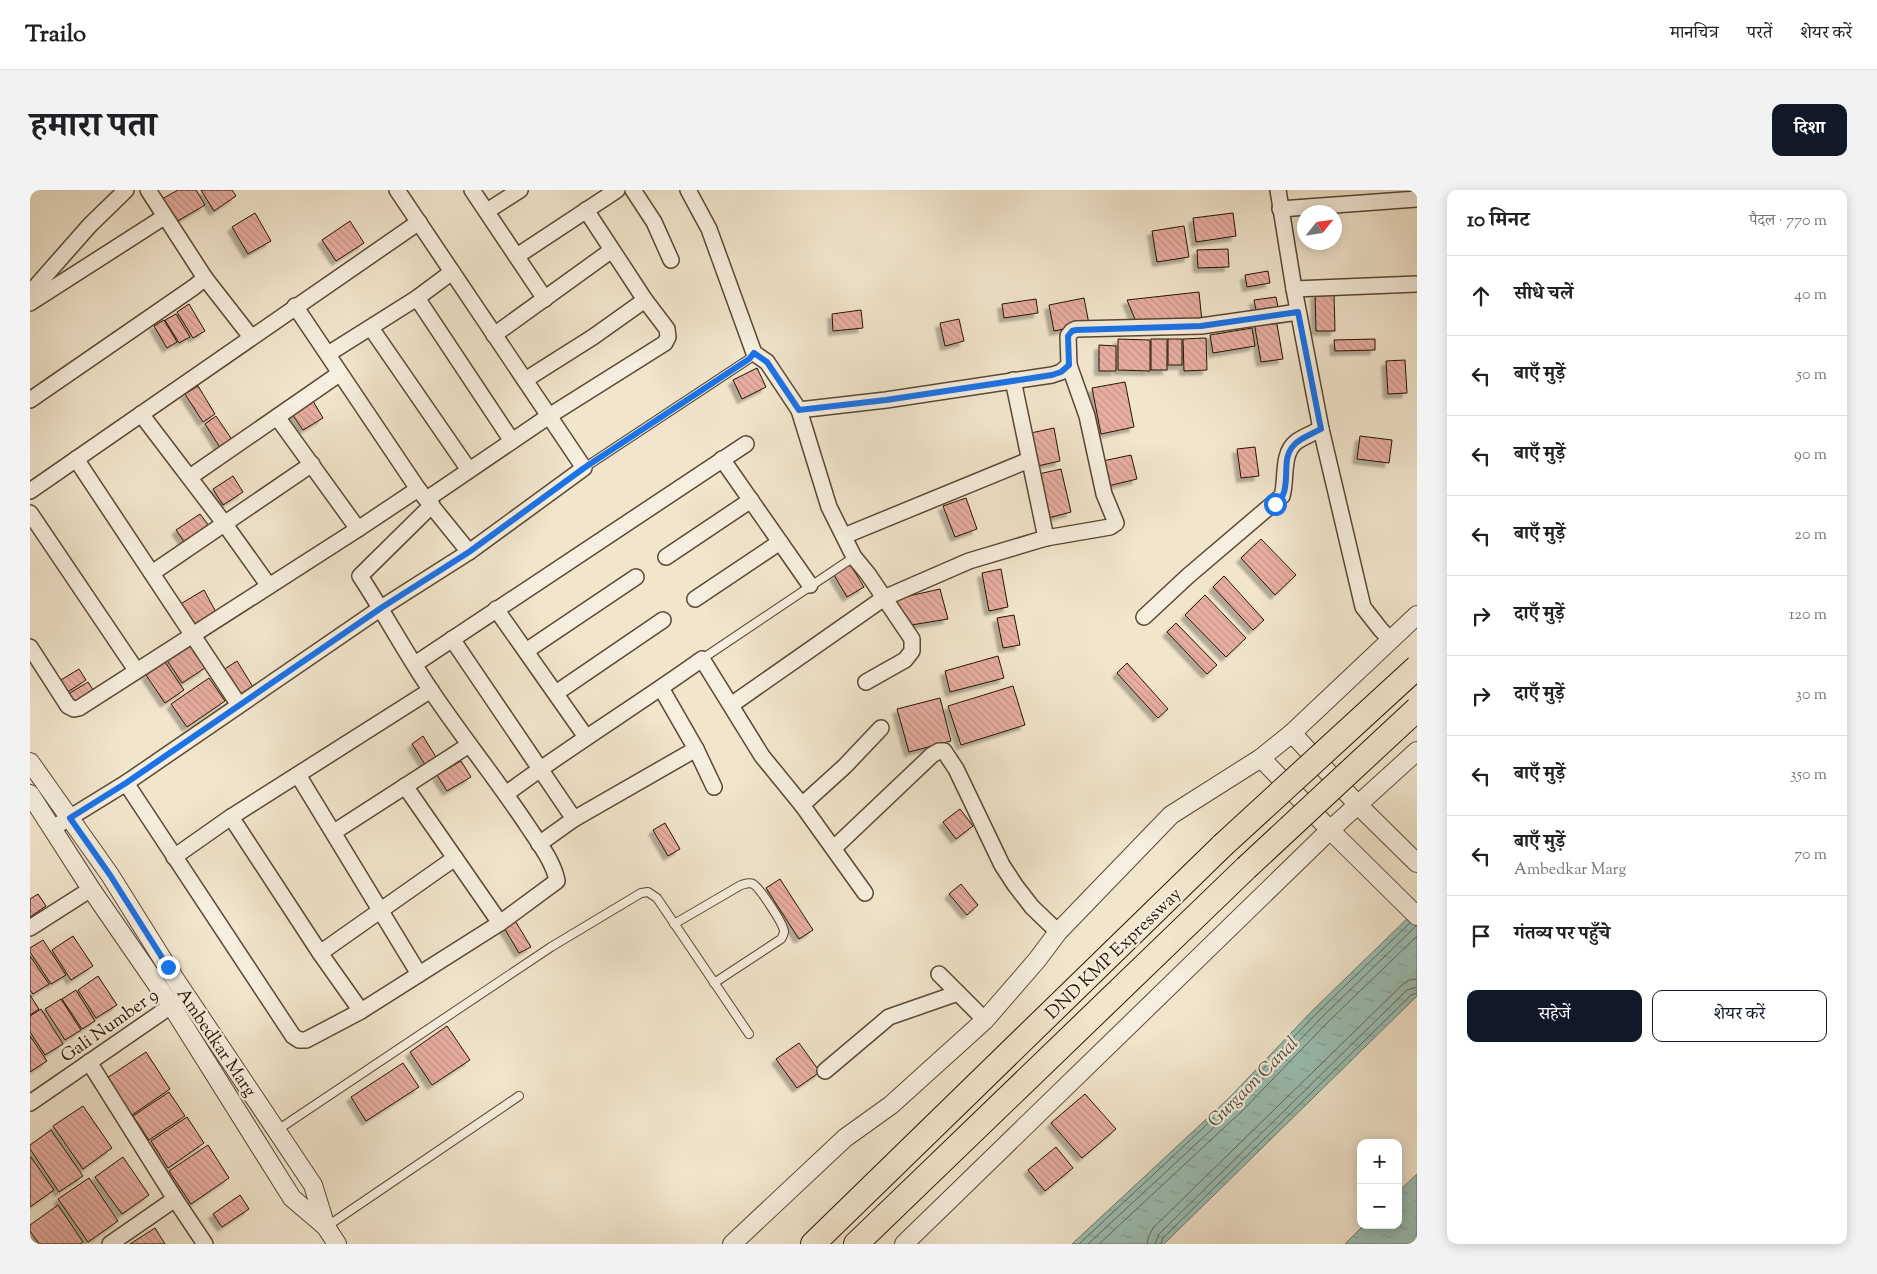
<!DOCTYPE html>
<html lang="hi">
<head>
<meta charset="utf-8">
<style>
  body { margin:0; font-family:"Sorts Mill Goudy","Noto Serif Devanagari",serif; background:#f2f2f2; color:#202124 }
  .controls { position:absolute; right:15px; bottom:15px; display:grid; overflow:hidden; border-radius:10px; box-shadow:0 2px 12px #0003 }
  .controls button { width:45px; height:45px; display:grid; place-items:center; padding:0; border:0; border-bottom:1px solid #e0e0e0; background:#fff; color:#202124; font:25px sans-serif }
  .compass { position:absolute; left:1267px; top:15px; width:45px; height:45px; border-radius:50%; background:#fff; box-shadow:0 2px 12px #0003; rotate:60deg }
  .stop { position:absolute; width:15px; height:15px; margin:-11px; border:4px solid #1a73e8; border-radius:50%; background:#fff }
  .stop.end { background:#1a73e8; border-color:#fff; box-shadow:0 1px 5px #0008 }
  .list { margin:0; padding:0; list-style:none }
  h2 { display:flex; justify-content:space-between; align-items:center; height:65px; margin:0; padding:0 20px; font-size:21px }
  h2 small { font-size:16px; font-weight:400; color:#757577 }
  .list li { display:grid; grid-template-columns:32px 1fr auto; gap:15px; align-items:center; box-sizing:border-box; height:80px; padding:0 20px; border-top:1px solid #e0e0e0 }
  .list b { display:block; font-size:19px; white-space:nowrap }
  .list p { margin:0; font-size:16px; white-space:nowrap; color:#757577 }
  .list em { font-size:16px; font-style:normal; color:#757577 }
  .actions { display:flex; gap:10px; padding:15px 20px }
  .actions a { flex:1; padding:11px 0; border:1px solid #111827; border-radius:10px; text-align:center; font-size:18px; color:#111827 }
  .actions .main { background:#111827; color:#fff }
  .icon { flex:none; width:28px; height:28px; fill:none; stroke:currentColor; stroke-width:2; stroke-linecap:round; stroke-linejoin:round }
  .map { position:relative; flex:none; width:1387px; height:1054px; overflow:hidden; border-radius:10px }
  header { display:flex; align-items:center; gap:30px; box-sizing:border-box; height:70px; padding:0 25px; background:#fff; border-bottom:1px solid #e0e0e0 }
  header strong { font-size:24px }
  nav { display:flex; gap:28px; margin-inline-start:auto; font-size:18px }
  .intro { display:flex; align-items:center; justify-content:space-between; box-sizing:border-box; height:120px; padding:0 30px }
  h1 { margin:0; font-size:35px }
  .button { padding:12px 22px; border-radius:10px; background:#111827; color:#fff; font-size:18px; font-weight:700 }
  main { display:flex; gap:30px; padding:0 30px }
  aside { flex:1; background:#fff; border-radius:10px; box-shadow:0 2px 12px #0003 }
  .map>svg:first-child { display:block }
</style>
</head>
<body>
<header>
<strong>Trailo</strong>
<nav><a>मानचित्र</a><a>परतें</a><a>शेयर करें</a></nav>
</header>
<div class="intro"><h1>हमारा पता</h1><a class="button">दिशा</a></div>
<main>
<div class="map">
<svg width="1387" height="1054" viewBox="0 0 1387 1054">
  <defs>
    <pattern id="water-ripples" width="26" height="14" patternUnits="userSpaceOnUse" patternTransform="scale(1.25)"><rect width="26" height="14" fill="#9bbfb3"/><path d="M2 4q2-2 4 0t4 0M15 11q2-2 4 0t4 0" fill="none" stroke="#86a398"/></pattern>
    <pattern id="building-back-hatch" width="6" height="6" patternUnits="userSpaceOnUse" patternTransform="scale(1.25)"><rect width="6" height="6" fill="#e8aea2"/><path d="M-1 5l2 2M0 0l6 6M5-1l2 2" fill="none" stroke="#c7958a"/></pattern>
    <filter id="shadow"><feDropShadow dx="-4.5" dy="4.5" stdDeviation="1" flood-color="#0004"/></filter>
  </defs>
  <rect width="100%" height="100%" fill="#f1e5cc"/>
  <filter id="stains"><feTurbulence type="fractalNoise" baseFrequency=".004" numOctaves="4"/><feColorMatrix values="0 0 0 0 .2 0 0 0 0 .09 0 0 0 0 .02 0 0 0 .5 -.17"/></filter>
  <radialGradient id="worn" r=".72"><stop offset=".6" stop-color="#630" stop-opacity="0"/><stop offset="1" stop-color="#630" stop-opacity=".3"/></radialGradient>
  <!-- water -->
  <g fill="url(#water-ripples)" stroke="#6d7a6b">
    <polygon points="1387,719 1387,806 1134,1054 1042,1054 1199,908 1283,820"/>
    <polygon points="1387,984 1387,1054 1315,1054 1334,1035 1368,1035 1368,1002"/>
  </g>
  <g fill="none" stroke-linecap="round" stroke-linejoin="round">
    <!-- shore -->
    <g stroke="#61695a" stroke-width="1">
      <polyline points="1049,1054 1202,911 1287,823 1380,733"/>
      <polyline points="1058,1054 1207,916 1291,828 1386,736"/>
      <polyline points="1069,1054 1212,921 1297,833 1387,746"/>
      <polyline points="1117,1054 1119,1046 1123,1038 1372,795 1379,790 1387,789"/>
      <polyline points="1125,1054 1129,1044 1377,800 1387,797"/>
      <polyline points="1131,1054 1133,1048 1381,805 1387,803"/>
    </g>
  </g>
  <!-- building -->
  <g fill="url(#building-back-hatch)" stroke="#271300" filter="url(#shadow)">
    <polygon points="148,0 166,0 175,15 146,32 132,9"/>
    <polygon points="171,0 202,0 206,6 184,21"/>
    <polygon points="225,23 241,51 218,64 202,37"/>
    <polygon points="1203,23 1206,46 1166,52 1163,28"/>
    <polygon points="320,31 334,53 306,71 292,50"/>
    <polygon points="1154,36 1159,67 1127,72 1122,41"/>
    <polygon points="1198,59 1199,77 1168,78 1167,60"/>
    <polygon points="1238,81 1240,93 1217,97 1215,85"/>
    <polygon points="1169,102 1172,132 1107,134 1097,110"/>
    <polygon points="1304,103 1305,141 1286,141 1285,104"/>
    <polygon points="1246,107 1248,117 1226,120 1224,110"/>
    <polygon points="1054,108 1059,134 1024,141 1019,115"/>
    <polygon points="1006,109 1008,123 974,128 972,114"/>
    <polygon points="159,114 175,141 163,148 147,122"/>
    <polygon points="831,120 833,138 803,141 802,124"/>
    <polygon points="146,124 160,147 149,153 135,130"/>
    <polygon points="929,129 934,151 915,156 910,133"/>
    <polygon points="1246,129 1253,169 1231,172 1224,132"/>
    <polygon points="134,130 147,152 137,158 124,136"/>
    <polygon points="1222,138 1225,156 1183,163 1180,145"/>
    <polygon points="1176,148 1177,180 1154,181 1153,149"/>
    <polygon points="1088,149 1120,150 1120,181 1088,180"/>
    <rect x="1121" y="149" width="16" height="31"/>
    <rect x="1138" y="149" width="14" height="26"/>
    <polygon points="1345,149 1345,160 1305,161 1304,150"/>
    <polygon points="1069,155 1086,156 1086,181 1069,181"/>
    <polygon points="1375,170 1377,203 1358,204 1356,171"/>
    <polygon points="727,178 736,197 712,209 703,190"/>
    <polygon points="1095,192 1104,237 1071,244 1062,198"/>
    <polygon points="168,196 185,224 173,232 155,204"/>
    <polygon points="283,211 293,228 273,240 262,224"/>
    <polygon points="186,226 203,251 191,259 175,234"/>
    <polygon points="1024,238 1030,271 1003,277 996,244"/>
    <polygon points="1330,246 1362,250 1359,273 1327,269"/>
    <polygon points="1225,257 1229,286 1211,288 1207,259"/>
    <polygon points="1101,265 1107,289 1074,297 1068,272"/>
    <polygon points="1031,279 1041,322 1014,329 1004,285"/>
    <polygon points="203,286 213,302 193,315 183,299"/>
    <polygon points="936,308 947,339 925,347 913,316"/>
    <polygon points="170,324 180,337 155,353 146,340"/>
    <polygon points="1231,349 1266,385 1245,405 1211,368"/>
    <polygon points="820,374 834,397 817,407 804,385"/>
    <polygon points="971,379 978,417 959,421 952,383"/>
    <polygon points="1194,386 1234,430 1223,440 1183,397"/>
    <polygon points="910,399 918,429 875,436 861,410"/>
    <polygon points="174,400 188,426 163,443 147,416"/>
    <polygon points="1175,405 1216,448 1196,467 1155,425"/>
    <polygon points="984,425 990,455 973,458 967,428"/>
    <polygon points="1146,433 1187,475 1177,484 1137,442"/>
    <polygon points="160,455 175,478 152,493 137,470"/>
    <polygon points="968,466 974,488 920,502 915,481"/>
    <polygon points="207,471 223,497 206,508 190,482"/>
    <polygon points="135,472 154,500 135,513 116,485"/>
    <polygon points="1097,473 1138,519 1128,528 1087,483"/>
    <polygon points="49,479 56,490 33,505 26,493"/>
    <polygon points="179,488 195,511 157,537 141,514"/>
    <polygon points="58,492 67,506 45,518 35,506"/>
    <polygon points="983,496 995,535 931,555 918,516"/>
    <polygon points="910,508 921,551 879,562 867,519"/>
    <polygon points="393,546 409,572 398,579 382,554"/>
    <polygon points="431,571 441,587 417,601 407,585"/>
    <polygon points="930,619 943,636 926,649 913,632"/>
    <polygon points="635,633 650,659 638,666 623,640"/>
    <polygon points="750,689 783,740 769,749 736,698"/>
    <polygon points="931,694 948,715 937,725 919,704"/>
    <polygon points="8,704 16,716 0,727 0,709"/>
    <polygon points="484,729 501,757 489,763 473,736"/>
    <polygon points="43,746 63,776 41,790 22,760"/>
    <polygon points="13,750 36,785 21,794 0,762 0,758"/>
    <polygon points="0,766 19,794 3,804 0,800"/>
    <polygon points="68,786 87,815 66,828 48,800"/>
    <polygon points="46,800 65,831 52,839 32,809"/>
    <polygon points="0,805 9,819 0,825"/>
    <polygon points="31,809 51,840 35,850 15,819"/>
    <polygon points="11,819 33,854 15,865 0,842 0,826"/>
    <polygon points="417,836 440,870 402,895 380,862"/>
    <polygon points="0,846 17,871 0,882"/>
    <polygon points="769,853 790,882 767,898 746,869"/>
    <polygon points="116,862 140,899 102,925 77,888"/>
    <polygon points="373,873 389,897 336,931 321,907"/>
    <polygon points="139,902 155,926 119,950 103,926"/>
    <polygon points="1055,904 1086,939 1052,968 1021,933"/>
    <polygon points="53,916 82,958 53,979 23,936"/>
    <polygon points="157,927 174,953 138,978 121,951"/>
    <polygon points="21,940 53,986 29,1002 0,959 0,955"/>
    <polygon points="178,955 199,988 161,1014 139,981"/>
    <polygon points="1026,957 1043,978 1015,1001 998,980"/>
    <polygon points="0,966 24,1000 0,1017"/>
    <polygon points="93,967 119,1005 92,1024 65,987"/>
    <polygon points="59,988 88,1031 58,1052 28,1009"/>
    <polygon points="210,1005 219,1019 192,1037 183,1024"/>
    <polygon points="28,1015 53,1052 50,1054 9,1054 0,1041 0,1035"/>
    <polygon points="125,1038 135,1054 100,1054"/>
  </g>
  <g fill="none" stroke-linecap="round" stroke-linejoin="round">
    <!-- service casing -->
    <g stroke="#5a4833" stroke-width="10">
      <g id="service">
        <polyline points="554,278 719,169 724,163"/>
        <polyline points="672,469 824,367"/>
        <path d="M644,734L711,695C715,694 719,692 723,694C729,697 754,734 754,742C754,743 752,748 751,749L684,793"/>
        <polyline points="246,941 521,757 611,703 618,702 627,708 719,844"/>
        <polyline points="296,1037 489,906"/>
      </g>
    </g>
    <!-- minor casing -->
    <g stroke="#5a4833" stroke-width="18">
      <g id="minor">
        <polyline points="442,0 515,109"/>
        <polyline points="603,0 624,32 641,70"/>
        <polyline points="658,0 679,39 724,163 737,172 769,220 856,210 1022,185 1031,182 1039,175 1038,146 1042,141 1046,139 1171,136 1268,122"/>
        <polyline points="1248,0 1264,99 1291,239 1333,417 1351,440 1361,450"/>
        <polyline points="1250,19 1387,9"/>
        <polyline points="457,21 490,0"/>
        <polyline points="487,66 587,0"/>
        <polyline points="175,88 221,147"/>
        <polyline points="1264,99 1387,94"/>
        <polyline points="0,103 60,35 96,0"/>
        <polyline points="387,108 482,251"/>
        <polyline points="0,113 134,27"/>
        <polyline points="265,116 388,299 439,362"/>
        <polyline points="341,138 439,280"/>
        <polyline points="464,145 582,60"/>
        <polyline points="298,164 387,108 422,82"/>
        <polyline points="495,190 563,147 615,110"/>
        <polyline points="983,190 1016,348"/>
        <polyline points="0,210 164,97 175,88 118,0"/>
        <polyline points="769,220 799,317 824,367 838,384 882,449 882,461 875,470 836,492"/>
        <polyline points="111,224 194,333 239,396"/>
        <polyline points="247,227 328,339"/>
        <polyline points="46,269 209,515"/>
        <polyline points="692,269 780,395"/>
        <polyline points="160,287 309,184"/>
        <polyline points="0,301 389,32"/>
        <polyline points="397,309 519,226 635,153 638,147 637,139 615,110 556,20"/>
        <polyline points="0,323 106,480"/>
        <polyline points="814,346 999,270"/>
        <polyline points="636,367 721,310"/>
        <polyline points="122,383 282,274"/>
        <polyline points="665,409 750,352"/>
        <polyline points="466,419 556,547"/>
        <path d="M1114,427L1158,386L1252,306C1257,290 1251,264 1266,252C1273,247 1283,243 1291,239"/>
        <polyline points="422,449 544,629"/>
        <polyline points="0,457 38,516 44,519 49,518 328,339 388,299"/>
        <polyline points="496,461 606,387"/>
        <polyline points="385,474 716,254"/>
        <polyline points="631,498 666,559 684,597"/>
        <polyline points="526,503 633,430"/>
        <polyline points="701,515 854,408 939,371 1016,348 1080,337 1086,333 1074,304 1057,226 1039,175"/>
        <polyline points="268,585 389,784"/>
        <path d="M96,593L263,846L269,850H276L331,821L470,733L527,691C524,673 509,653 499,638C468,591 433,548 402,502C376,464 355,424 330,386L402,315"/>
        <polyline points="375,596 470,733"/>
        <path d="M476,604C540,556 608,515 672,469L732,566L772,615L835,703"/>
        <polyline points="772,615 815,576 851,538"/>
        <polyline points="201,627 290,763 331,821"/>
        <polyline points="23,638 96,593 351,418 439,362 554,278 367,0"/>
        <polyline points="304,642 439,555"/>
        <polyline points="509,654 544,629 666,559"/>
        <polyline points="804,658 902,565 909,561 914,561 926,579 972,675 985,695 1002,717 1028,742"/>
        <polyline points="144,667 201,627 401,500"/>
        <polyline points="0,738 61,699"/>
        <polyline points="290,763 425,668"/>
        <polyline points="909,784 955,830"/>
        <polyline points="59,872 145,1009 175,1054"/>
        <polyline points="795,881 859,827 928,803"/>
        <polyline points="0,913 151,809"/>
        <polyline points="80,1054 145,1009"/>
      </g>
    </g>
    <!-- tertiary casing -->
    <g stroke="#5a4833" stroke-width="20">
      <g id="tertiary">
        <polyline points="1262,543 1327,614 1387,673"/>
        <polyline points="1231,568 1300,640 1387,726"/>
        <polyline points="0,572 80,685 145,789 283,995 296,1037"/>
        <polyline points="0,604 61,699 141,815 262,1008 296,1037 307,1054"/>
        <polyline points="702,1054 815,948 861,915 955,830 1007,770 1028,742 1141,625 1231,568 1262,543 1387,425"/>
        <polyline points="874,1054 1300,640 1387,561"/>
      </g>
    </g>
    <!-- trunk casing -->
    <g stroke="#271300" stroke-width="26">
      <g id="trunk">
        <polyline points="783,1054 1193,655"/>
        <polyline points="826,1054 1216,678"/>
      </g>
    </g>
    <!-- service -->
    <use href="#service" stroke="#f6eede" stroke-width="8"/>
    <!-- minor -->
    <use href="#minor" stroke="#f6eede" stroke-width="15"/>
    <!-- tertiary -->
    <use href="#tertiary" stroke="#f6eede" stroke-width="18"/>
    <!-- trunk -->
    <use href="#trunk" stroke="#f1e5cc" stroke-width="24"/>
    <!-- trunk-bridge casing -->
    <g stroke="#271300" stroke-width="26" stroke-linecap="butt">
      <g id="trunk-bridge">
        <polyline points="1193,655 1387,477"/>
        <polyline points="1216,678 1387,519"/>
      </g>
    </g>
    <!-- trunk-bridge -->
    <use href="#trunk-bridge" stroke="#f1e5cc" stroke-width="24"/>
  </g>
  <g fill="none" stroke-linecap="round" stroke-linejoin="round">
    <!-- route -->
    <path stroke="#1a73e8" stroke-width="6" d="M138,777L80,685L40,628L96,593L351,418L439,362L554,278L719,169L724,163L737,172L769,220L856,210L1022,185L1031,182L1039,175L1038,146L1042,141L1046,140L1171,136L1268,122L1291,239C1282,244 1270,248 1264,255C1251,268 1260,289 1253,305C1251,308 1247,311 1245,314"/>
  </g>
  <g text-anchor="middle" stroke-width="4.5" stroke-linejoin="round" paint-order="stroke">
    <!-- street labels -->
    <g font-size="18" fill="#271300" stroke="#f6eede">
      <text transform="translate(1083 763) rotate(-44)" y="6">DND KMP Expressway</text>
      <text transform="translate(79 835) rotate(-35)" y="6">Gali Number 9</text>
      <text transform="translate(187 852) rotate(56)" y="6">Ambedkar Marg</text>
    </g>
    <!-- water labels -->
    <g font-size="19" font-style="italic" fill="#504f3f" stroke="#f6eede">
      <text transform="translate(1222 891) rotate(-45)" y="7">Gurgaon Canal</text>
    </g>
  </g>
  <rect width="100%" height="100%" filter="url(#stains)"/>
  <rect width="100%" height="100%" fill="url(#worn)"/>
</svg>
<div class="controls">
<button>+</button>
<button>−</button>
</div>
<svg class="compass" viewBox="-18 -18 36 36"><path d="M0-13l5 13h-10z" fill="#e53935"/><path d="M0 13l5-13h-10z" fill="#757577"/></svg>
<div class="stop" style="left:1245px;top:314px"></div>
<div class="stop end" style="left:138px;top:777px"></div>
</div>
<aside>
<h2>10 मिनट<small>पैदल · 770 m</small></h2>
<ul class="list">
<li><svg class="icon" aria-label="ahead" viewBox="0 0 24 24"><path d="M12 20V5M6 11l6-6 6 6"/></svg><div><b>सीधे चलें</b></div><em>40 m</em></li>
<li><svg class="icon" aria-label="left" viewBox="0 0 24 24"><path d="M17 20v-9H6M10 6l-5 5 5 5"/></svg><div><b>बाएँ मुड़ें</b></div><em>50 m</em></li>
<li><svg class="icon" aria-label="left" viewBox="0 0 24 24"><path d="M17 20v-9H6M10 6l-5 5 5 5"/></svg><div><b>बाएँ मुड़ें</b></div><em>90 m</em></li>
<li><svg class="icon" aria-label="left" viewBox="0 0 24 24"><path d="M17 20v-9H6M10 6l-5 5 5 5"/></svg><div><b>बाएँ मुड़ें</b></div><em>20 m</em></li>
<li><svg class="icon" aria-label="right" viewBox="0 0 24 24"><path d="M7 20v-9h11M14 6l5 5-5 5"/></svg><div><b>दाएँ मुड़ें</b></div><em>120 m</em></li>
<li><svg class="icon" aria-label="right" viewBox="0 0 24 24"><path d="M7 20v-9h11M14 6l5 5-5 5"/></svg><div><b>दाएँ मुड़ें</b></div><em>30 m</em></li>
<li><svg class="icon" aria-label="left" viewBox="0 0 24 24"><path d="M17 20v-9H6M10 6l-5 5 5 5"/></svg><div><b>बाएँ मुड़ें</b></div><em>350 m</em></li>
<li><svg class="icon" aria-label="left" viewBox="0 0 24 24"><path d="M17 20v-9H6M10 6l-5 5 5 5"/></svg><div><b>बाएँ मुड़ें</b><p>Ambedkar Marg</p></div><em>70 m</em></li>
<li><svg class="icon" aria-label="arrive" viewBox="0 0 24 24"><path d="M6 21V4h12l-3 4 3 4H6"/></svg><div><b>गंतव्य पर पहुँचे</b></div></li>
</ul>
<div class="actions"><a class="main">सहेजें</a><a>शेयर करें</a></div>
</aside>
</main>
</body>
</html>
